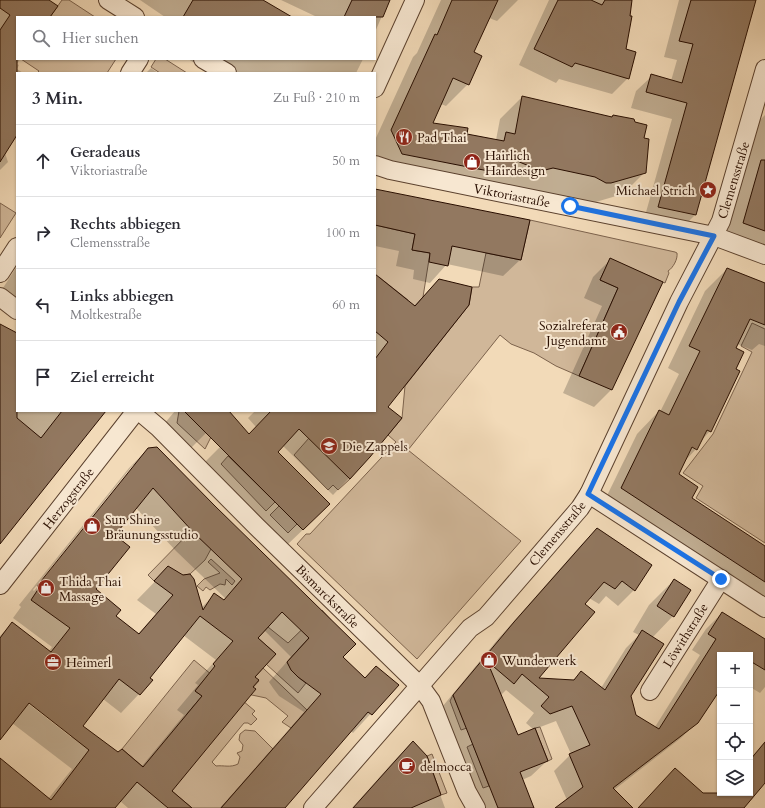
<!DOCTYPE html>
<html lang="de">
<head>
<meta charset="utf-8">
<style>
  body { margin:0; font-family:Cardo,serif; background:#f7f7f7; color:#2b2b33 }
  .controls { position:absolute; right:12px; bottom:12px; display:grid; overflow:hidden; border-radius:0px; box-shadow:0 1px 3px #0004 }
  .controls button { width:36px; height:36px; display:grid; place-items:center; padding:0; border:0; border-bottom:1px solid #e1e1e2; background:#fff; color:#2b2b33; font:20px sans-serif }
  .stop { position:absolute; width:12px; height:12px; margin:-9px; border:3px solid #1a73e8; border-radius:50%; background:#fff }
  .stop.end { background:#1a73e8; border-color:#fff; box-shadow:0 1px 4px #0008 }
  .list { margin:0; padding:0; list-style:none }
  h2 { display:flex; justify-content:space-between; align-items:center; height:52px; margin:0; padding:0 16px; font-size:17px }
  h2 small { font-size:13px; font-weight:400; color:#7c7c81 }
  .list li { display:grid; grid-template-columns:26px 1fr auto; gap:12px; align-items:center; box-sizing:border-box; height:72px; padding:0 16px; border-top:1px solid #e1e1e2 }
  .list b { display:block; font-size:15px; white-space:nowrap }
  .list p { margin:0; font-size:13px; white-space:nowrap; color:#7c7c81 }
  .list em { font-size:13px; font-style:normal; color:#7c7c81 }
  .icon { flex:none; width:22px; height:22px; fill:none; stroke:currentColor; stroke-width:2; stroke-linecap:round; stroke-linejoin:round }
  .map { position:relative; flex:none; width:765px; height:808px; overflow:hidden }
  .search { position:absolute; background:#fff; box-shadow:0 1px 3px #0004; left:16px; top:16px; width:360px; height:44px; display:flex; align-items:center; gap:10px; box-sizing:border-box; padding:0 14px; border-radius:0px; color:#7c7c81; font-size:15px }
  .panel { position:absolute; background:#fff; box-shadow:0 1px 3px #0004; left:16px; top:72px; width:360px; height:340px; border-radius:0px }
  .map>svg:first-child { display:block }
</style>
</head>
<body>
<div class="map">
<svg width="765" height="808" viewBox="0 0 765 808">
  <rect width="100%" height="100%" fill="#f2dab8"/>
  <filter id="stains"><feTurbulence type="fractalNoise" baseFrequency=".005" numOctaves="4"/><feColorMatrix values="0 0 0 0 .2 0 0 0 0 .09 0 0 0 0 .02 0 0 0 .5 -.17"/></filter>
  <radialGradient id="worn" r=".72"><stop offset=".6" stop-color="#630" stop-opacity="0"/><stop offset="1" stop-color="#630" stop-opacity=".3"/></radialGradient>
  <!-- green -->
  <g fill="#d0b799" stroke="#7c624c" fill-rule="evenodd">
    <polygon points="62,0 69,0 95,17 50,17"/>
    <polygon points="21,59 116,59 107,73 37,73 39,71"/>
    <polygon points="156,59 165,59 187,73 160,73 151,67"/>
    <polygon points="0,203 16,213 0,238"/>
    <path d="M530,220L675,252L677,253C678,259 673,268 668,271L669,273L665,283L610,259L600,280L618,288L579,376L556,366L534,353L511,344L500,335L408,450L521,541L417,659L297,544L306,534H310L396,442L388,435L402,418L405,386L469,305L472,287H479L486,253L521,260Z"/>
    <polygon points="375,225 415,234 412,250 430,253 423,297 399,327 391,321 408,300 379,277 375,280"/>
    <polygon points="752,323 765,329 765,543 696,498 703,486 683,473 713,434 752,352 741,346"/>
    <polygon points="179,411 184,411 211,437 205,449 177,423"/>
    <polygon points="309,438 350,479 338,490 333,485 328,490 294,455"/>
    <polygon points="228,456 275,502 266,511 221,464"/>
    <polygon points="279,506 297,524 288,533 270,515"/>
    <polygon points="192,530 211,549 205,560 190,574 154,581 148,575"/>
    <polygon points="211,559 235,581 232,585 226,579 225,585 220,584 210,590 206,587 203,591 197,586 204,579 220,573 208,562"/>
    <path d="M322,610L331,620L315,631L287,662C292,672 297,677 306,683L298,693L266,664L276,654L258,638L268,627L288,643Z"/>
    <path d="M194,660L255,711L252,714L257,719L251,725L248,723H244L212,762L216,766C224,765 230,768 238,764L240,757L237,753L242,751L243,745L239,740L240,734L245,730L255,731L273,749L221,808H192L122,749ZM205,679L234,715H186L202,696L195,691Z"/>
    <polygon points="263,668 307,710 291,728 282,722 288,716 266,698 247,694 259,681 255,677"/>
    <polygon points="453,695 467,728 461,730 450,701"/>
    <polygon points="540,727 552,759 548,761 535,728"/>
    <polygon points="473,744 489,786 483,788 467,747"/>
    <polygon points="432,754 447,793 441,795 427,756"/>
  </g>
  <!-- shadow -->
  <g fill="#0003" fill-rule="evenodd">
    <polygon points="0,0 47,0 49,17 17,17 17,45 0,34"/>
    <polygon points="140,0 261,0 290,17 165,17"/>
    <polygon points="281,0 389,0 375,32 375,17 317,17"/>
    <polygon points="441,0 518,0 497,21 489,18 473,53 468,84 446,106 441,104 432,123 466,135 496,140 500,119 522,97 643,138 645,172 623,194 589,204 375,164 375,140 413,57 417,53"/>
    <polygon points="549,0 631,0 625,50 628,78 612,94 559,79 556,83 519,65"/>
    <polygon points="679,0 755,0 695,215 679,231 643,223 672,119 631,108 636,91 652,76 671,81 677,60 664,57"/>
    <polygon points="0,41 17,51 17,59 20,59 17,64 19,65 17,69 23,73 17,73 17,136 5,153 8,162 0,170"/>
    <polygon points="188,59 314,60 363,59 356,73 211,73"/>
    <polygon points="151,68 158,73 146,73"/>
    <polygon points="765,115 765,257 724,242 759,121"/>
    <polygon points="375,190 528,221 520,260 503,276 447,264 430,283 413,279 414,270 396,266 399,251 375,246"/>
    <polygon points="610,260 662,283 611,390 594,407 563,393 602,306 584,298 593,277"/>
    <polygon points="17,266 17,299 3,288"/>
    <polygon points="727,269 765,284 765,346 759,344 752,350 737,344 735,349 735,370 710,431 700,442 696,449 685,461 678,475 690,498 765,547 765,617 600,510 637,434 659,411 660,412 679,374 668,368 705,291"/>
    <polygon points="439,280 387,407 349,478 333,495 282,445 276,452 312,521 286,546 204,463 241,426 249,435 256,427 248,418 255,411 375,411 375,282 414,306"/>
    <polygon points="0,325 17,334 17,411 104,411 0,543"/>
    <polygon points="175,411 223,411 206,433 190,449 164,424"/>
    <path d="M148,449L342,657L365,679L397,685L353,733L351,731L284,808H220L304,712L279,696L273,688L269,682L291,657L264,630L257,638L254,677L170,791L190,808H128L120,801L114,808H0V761L48,799L72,769L12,723L0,738V636L12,623L49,651L52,647L13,618L21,607L19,605L129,468ZM133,465H135L34,591L33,590ZM136,508L176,551L225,598L223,601L214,595L201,608L169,567L137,600L156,614L137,635L115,616L95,589L114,536ZM183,635L216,660L195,683L198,685L177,710L184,715L142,766L118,753L82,726L103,699L121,713L139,694L149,678ZM26,700L73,736L71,737L25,701Z"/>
    <path d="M597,529L651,566L634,590L618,606L606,596L599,604L589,598L584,604L536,679L572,681L582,672L601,688L626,648L639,635L633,632L649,605L674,580L673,616L652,638L630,696L635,715L655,727L700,655L692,650L706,629L722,613L765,641V687L760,693L750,687V655H720V686L697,722L681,738L614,790L632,808H556L567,800L554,771L571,754L556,721L535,729L547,761L531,776L522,780L533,808H476L438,712L498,639L581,545ZM506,690L534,713L526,723L534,730L517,736L500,696Z"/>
    <polygon points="765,741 765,781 742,808 638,808 711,802 721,793 750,793 750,759"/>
    <polygon points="412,742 426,756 445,808 352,808 393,762"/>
  </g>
  <!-- building -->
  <g fill="#927860" stroke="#290e00" fill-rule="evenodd">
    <polygon points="0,0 49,0 58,6 50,17 17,17 17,135 0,162 0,30 10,15 0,8"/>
    <polygon points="193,0 263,0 292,17 183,17"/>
    <polygon points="352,0 390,0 383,17 344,17"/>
    <polygon points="452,0 498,0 474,52 482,56 469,85 453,78 433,123 468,128 467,134 504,141 506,132 515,134 522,96 612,117 613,115 634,119 635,122 647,125 644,138 649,139 646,173 611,183 606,183 595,177 553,168 541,171 517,161 514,176 402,154 391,130 435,34 437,35"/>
    <polygon points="558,0 591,0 602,5 605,0 632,0 630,16 632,16 626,49 636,52 629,79 575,63 572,67 534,49"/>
    <polygon points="691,0 756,0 696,215 658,207 687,103 646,92 651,74 682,83 693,44 679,41"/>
    <polygon points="761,160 765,160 765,231 743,223"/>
    <polygon points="375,189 530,220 521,260 452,246 448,266 429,262 430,253 412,250 415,234 375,225"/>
    <polygon points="610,258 663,282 612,390 579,376 618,288 600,280"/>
    <polygon points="727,268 765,283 765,325 750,319 736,348 744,352 736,369 740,371 711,432 707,430 697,450 692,447 679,474 698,487 692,498 765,546 765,582 621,488 659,410 669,415 700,351 689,346"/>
    <polygon points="375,274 415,306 439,279 472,287 469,305 388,407 402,418 370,457 350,479 299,429 278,452 330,504 303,530 184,411 229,411 249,434 271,411 375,411 375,359 388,342 375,331"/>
    <polygon points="0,324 17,333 17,418 41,438 62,411 106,411 0,544"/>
    <path d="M157,447L215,506L356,644L343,657L365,678L376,666L399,685L372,715L368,712L285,808H221L321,694L298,677L291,670L287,662L309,638L282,612L258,638L276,654L255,677L259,680L253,687L256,689L172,791L192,808H168L137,782L115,808H0V758L51,800L89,750L29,703L0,740V638L12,622L51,652L70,628L31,600L39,588L37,586L148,448ZM153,488L194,533L242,579L224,600L214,593L203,610L194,579L190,574L183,575L168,566L154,581L173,595L139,634L116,616L121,610L96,589L130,547L115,535ZM200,616L233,641L213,664L215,666L195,691L202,696L143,767L122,749L118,752L83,726L119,679L140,695L153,680L150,678Z"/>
    <polygon points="597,528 652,565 635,591 622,581 615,589 604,582 585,604 595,612 539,678 574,680 581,671 605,690 642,630 664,644 631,696 636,715 659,729 716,639 708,634 722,612 765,639 765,670 750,661 750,655 720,655 720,690 698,723 613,788 633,808 555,808 583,787 569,754 590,745 572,706 550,714 541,706 549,697 522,674 514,684 487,661 518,735 535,728 548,761 520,772 534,808 498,808 453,695 514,622"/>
    <polygon points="674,579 691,590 674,617 657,606"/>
    <polygon points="413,741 427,756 441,795 411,808 353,808"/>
    <polygon points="765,742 765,783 744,808 638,808 675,768 703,793 750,793 750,760"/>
  </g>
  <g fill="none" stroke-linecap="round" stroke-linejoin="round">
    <!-- street casing -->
    <g stroke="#5b412e" stroke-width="20">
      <g id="street">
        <polyline points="108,0 135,17"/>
        <polyline points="203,59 227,73"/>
        <polyline points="130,73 139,59"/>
        <polyline points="375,88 415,0"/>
        <polyline points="375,165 390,170 714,236 765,255"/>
        <polyline points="0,273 17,247"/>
        <polyline points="0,297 17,310"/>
        <polyline points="139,411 159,428 256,526 420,686 431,701 467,792 476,808"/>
        <polyline points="589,494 765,608"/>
        <polyline points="0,585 136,411"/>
        <polyline points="650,691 721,579"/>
        <polyline points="313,808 470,628 486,617 580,508 589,494 679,302 721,221 765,69"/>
      </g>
    </g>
    <!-- street -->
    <use href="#street" stroke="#f7e7d1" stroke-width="18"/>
  </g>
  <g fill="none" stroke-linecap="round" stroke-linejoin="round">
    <!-- route -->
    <polyline stroke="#1a73e8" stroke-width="5" points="570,206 714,236 679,302 588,494 721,579"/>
  </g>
  <!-- icons -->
  <defs>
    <g id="restaurant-disc" transform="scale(0.9)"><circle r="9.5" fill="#8f2418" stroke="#f7e7d1"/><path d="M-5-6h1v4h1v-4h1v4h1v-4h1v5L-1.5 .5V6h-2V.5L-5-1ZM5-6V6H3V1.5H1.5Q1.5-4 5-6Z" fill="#fff"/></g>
    <g id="shop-disc" transform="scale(0.9)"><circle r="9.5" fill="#8f2418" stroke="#f7e7d1"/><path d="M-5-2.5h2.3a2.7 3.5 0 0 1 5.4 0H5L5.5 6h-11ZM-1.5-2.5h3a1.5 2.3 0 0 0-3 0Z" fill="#fff"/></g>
    <g id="sight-disc" transform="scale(0.9)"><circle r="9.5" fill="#8f2418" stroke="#f7e7d1"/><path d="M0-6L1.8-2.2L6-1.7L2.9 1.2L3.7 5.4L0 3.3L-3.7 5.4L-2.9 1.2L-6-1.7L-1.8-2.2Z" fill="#fff"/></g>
    <g id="civic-disc" transform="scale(0.9)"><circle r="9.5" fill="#8f2418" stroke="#f7e7d1"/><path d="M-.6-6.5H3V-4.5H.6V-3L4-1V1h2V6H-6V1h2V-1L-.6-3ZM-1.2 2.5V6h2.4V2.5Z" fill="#fff"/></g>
    <g id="school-disc" transform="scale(0.9)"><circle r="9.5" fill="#8f2418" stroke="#f7e7d1"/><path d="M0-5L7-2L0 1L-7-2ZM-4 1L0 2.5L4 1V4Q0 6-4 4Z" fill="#fff"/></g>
    <g id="office-disc" transform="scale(0.9)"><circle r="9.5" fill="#8f2418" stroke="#f7e7d1"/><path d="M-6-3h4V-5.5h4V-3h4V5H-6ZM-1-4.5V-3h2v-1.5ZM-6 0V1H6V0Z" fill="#fff"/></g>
    <g id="cafe-disc" transform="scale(0.9)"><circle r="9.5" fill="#8f2418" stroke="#f7e7d1"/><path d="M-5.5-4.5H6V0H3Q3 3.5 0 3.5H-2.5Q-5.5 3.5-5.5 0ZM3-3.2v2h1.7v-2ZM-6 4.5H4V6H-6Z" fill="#fff"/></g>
  </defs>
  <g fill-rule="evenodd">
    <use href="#restaurant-disc" x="404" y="137"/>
    <use href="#shop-disc" x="472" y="162"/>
    <use href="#sight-disc" x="708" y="190"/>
    <use href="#civic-disc" x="619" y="332"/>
    <use href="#school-disc" x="329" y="446"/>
    <use href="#shop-disc" x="92" y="526"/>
    <use href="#shop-disc" x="46" y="588"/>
    <use href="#shop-disc" x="489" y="660"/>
    <use href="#office-disc" x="53" y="662"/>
    <use href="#cafe-disc" x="407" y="766"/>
  </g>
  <g text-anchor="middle" stroke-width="4" stroke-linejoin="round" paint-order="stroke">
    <!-- poi labels -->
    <g font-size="13" fill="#290e00" stroke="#f7e7d1" text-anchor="start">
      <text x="417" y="142">Pad Thai</text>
      <text x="485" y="160">Hairlich<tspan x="485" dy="15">Hairdesign</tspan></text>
      <text x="695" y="195" text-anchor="end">Michael Strich</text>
      <text x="606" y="330" text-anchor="end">Sozialreferat<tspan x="606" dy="15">Jugendamt</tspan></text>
      <text x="342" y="451">Die Zappels</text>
      <text x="105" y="524">Sun Shine<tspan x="105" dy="15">Bräunungsstudio</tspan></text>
      <text x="59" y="586">Thida Thai<tspan x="59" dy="15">Massage</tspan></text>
      <text x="502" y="665">Wunderwerk</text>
      <text x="66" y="667">Heimerl</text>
      <text x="420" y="771">delmocca</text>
    </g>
    <!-- street labels -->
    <g font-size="13" fill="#290e00" stroke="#f7e7d1">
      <text transform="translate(733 180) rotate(-73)" y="5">Clemensstraße</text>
      <text transform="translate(512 195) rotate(11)" y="5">Viktoriastraße</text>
      <text transform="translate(68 498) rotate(-52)" y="5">Herzogstraße</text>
      <text transform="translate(557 533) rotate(-50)" y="5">Clemensstraße</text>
      <text transform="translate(328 596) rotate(45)" y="5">Bismarckstraße</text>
      <text transform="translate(685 635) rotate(-58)" y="5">Löwithstraße</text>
    </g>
  </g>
  <rect width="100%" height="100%" filter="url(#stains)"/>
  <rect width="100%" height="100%" fill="url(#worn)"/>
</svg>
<div class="controls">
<button>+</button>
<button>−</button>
<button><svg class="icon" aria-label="locate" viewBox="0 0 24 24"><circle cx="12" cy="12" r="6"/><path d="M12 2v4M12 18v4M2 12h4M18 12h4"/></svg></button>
<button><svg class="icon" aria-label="layers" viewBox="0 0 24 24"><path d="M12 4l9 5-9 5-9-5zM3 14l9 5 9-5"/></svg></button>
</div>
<div class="stop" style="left:570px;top:206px"></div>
<div class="stop end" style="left:721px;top:579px"></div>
<div class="search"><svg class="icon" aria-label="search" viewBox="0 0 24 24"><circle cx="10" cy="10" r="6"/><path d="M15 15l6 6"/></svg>Hier suchen</div>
<section class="panel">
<h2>3 Min.<small>Zu Fuß · 210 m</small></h2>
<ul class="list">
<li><svg class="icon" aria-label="ahead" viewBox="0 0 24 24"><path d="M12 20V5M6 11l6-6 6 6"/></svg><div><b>Geradeaus</b><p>Viktoriastraße</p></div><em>50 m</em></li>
<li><svg class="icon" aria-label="right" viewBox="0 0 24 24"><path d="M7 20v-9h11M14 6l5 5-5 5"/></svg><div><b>Rechts abbiegen</b><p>Clemensstraße</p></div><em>100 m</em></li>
<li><svg class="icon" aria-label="left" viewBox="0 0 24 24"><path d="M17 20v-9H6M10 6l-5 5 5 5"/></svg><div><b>Links abbiegen</b><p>Moltkestraße</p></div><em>60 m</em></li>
<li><svg class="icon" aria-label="arrive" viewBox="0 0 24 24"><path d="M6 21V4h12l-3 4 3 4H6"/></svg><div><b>Ziel erreicht</b></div></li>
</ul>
</section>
</div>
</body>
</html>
